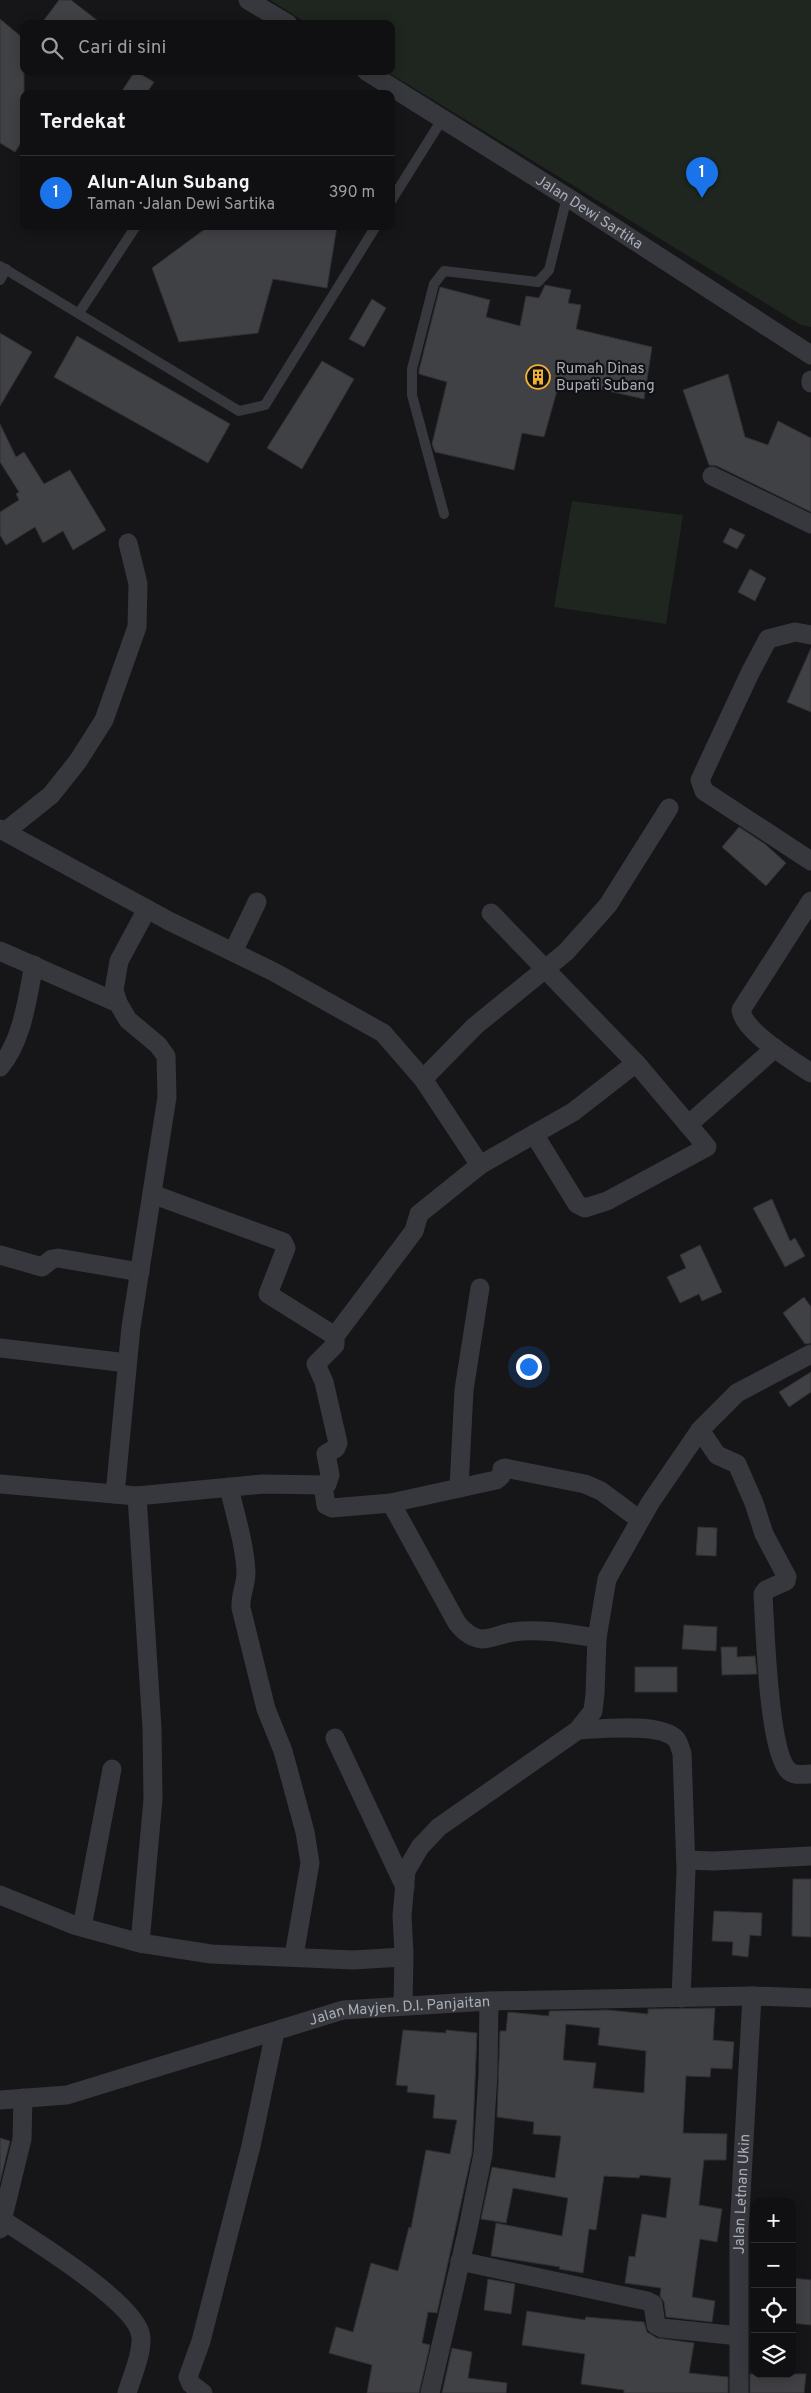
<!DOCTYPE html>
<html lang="id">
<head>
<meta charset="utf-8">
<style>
  body { margin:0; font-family:Overpass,sans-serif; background:#19191b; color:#f1f3f6 }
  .controls { position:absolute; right:15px; bottom:15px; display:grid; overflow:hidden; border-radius:10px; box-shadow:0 2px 12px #0003 }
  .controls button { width:45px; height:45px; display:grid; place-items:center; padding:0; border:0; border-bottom:1px solid #303032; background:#101012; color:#f1f3f6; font:25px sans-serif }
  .you { position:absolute; left:528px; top:1366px; width:18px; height:18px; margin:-12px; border:4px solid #fff; border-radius:50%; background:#1a73e8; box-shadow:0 0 0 8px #1a73e833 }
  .badge { display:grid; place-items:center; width:32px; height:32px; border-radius:50%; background:#1a73e8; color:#fff; font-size:16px; font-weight:700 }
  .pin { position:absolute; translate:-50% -41px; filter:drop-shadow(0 1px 2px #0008) }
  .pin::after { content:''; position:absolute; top:26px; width:18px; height:15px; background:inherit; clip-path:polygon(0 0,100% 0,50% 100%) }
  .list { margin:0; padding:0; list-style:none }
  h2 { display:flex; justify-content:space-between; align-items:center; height:65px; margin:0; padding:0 20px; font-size:21px }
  h2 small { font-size:16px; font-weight:400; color:#9c9d9f }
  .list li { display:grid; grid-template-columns:32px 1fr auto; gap:15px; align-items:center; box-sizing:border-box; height:75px; padding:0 20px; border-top:1px solid #303032 }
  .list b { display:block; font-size:19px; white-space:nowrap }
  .list p { margin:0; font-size:16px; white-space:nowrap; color:#9c9d9f }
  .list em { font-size:16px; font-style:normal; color:#9c9d9f }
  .icon { flex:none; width:28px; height:28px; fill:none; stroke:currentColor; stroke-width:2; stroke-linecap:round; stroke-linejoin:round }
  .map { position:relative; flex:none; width:811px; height:2393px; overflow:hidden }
  .search { position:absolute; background:#101012; box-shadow:0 2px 12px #0003; left:20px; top:20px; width:375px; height:55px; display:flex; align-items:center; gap:12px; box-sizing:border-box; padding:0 18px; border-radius:10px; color:#9c9d9f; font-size:19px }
  .panel { position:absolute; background:#101012; box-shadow:0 2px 12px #0003; left:20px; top:90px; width:375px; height:140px; border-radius:10px }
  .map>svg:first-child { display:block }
</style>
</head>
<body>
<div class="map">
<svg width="811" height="2393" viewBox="0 0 811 2393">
  <rect width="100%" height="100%" fill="#161618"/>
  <!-- green -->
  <g fill="#1e261f">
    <polygon points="270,0 811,0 811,327 801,325 386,71 391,71 391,24 308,24"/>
    <polygon points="572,501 683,515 666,624 554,607"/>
  </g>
  <!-- building -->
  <g fill="#404145" stroke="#303034" fill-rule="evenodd">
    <polygon points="59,0 71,0 102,24 41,24"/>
    <polygon points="0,19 24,39 24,138 15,152 0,143"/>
    <polygon points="135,71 154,82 146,94 120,94"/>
    <polygon points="209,226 337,226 327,288 273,279 258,333 179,342 152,268"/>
    <polygon points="545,285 571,290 568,303 581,305 576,329 652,347 644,399 560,380 544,437 522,433 514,470 435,452 432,444 447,382 419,374 419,370 440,287 490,300 486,317 520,326 526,296 539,298"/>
    <polygon points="372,299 386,308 364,347 349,339"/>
    <polygon points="0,333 32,352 0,406"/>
    <polygon points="77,336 230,424 208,463 54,377"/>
    <polygon points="322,361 354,379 302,469 267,448"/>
    <polygon points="728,374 745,437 768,445 778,421 811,438 811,512 717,466 709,465 683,390"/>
    <polygon points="0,424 16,457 24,452 44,484 70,470 106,530 73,550 63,531 43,543 35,527 6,545 0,535 0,512 19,500 16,494 19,492 0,462"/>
    <polygon points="730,528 745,535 737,549 723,542"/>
    <polygon points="750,569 766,578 755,601 738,592"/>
    <polygon points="811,648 811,712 787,702"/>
    <polygon points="739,827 765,844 786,863 766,886 722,847"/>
    <polygon points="772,1199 790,1241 795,1238 805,1256 785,1267 753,1208"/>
    <polygon points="700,1245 722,1292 702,1301 699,1294 680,1303 667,1277 686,1268 680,1255"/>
    <polygon points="804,1297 811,1307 811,1343 805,1344 783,1313"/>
    <polygon points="811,1372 811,1392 789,1407 779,1392"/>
    <polygon points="698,1527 717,1528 716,1556 696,1555"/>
    <polygon points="684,1625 717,1627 716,1651 682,1649"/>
    <polygon points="721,1647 737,1647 737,1657 755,1656 757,1674 722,1675"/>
    <rect x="635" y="1667" width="42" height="25"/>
    <polygon points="793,1879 811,1879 811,1937 792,1936"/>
    <polygon points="714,1911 762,1913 761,1936 750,1935 748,1957 732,1955 733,1942 712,1941"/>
    <path d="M715,2008L713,2040L734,2042L732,2069L711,2068L710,2077L686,2076L683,2133L727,2134L726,2160H704L699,2205L722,2209L717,2242L700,2239L692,2297L715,2301L712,2322L666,2317L664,2302L660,2296L661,2288L625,2283L629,2256L635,2257L642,2214L666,2218L671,2178L640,2175L639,2178L604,2176L596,2230L589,2229L583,2273L559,2269L560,2267L491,2256L496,2223L562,2236L568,2198L513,2188L506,2223L481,2219L492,2167L555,2178L561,2136L533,2134L534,2122L497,2117L500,2031H506L508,2012L549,2016V2011L608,2010L648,2014V2009ZM566,2024L600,2028L598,2045L646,2051L644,2093L593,2088L596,2063L563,2060Z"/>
    <polygon points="403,2030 446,2033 446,2030 477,2033 472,2153 437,2313 428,2312 422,2343 430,2345 419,2393 367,2393 372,2365 329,2353 336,2327 353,2332 371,2263 398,2271 409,2227 411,2228 426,2150 450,2154 457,2120 433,2118 435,2095 407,2092 408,2086 396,2085"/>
    <polygon points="0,2138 10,2141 0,2182"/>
    <polygon points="792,2278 811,2280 811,2325 792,2323"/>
    <polygon points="488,2279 515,2284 511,2314 484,2310"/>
    <polygon points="527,2311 585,2320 586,2317 644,2322 647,2332 657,2338 694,2343 689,2373 728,2377 728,2393 624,2393 624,2390 581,2384 585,2354 522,2345"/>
    <polygon points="452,2348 472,2352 468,2378 507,2383 506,2393 442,2393"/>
    <polygon points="750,2374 806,2374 804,2393 750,2393"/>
  </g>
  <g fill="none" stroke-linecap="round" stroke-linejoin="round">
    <!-- lane -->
    <g stroke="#37383d" stroke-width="10">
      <polyline points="391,201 443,118"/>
      <polyline points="0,266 239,411 265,405 376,226"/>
      <polyline points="0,280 6,269"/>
      <polyline points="79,313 136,226"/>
      <polyline points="444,514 412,395 412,369 434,284 444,271 538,282 549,270 567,197"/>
    </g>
    <!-- street -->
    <g stroke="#37383d" stroke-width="19">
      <polyline points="248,0 288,24"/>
      <path id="s1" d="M366,71L567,197L811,355"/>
      <polyline points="811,380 811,383"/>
      <polyline points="712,476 811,524"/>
      <polyline points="811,635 795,632 768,639 750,673 700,780 704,791 811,861"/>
      <polyline points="0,829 169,921 274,972 383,1033 423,1079 480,1165"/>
      <polyline points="6,831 51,795 78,761 104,720 137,627 138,584 128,543"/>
      <path d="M811,901L741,1010C744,1032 792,1060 811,1073"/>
      <polyline points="491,913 636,1063 707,1147 607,1201 585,1208 577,1204 534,1134"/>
      <polyline points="0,951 118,1003"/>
      <polyline points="233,952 257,902"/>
      <path d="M0,1067C23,1040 27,998 34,965"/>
      <polyline points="423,1079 475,1026 566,952 608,905 669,808"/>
      <polyline points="688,1125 775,1048"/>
      <polyline points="152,1194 283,1242 286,1248 268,1294 335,1336"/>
      <polyline points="0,1255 42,1267 52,1259 58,1258 140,1272"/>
      <polyline points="0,1348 127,1363"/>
      <path d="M700,1430L717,1455L737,1464L754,1503L764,1534L787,1577L786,1581L766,1590L763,1594C765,1625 768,1753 789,1771C794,1776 804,1774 811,1774"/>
      <polyline points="0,1484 137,1496 263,1484 323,1485 326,1505 332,1508 391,1503 496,1480 501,1476 502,1469 505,1468 585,1484 601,1491 640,1520"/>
      <polyline points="323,1485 327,1484 330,1475 326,1454 336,1448 338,1443 324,1382 316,1364 335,1345 335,1336 414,1231 419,1214 480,1165 573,1112 636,1063"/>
      <path d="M229,1487C235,1515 245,1544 246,1573C246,1585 240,1595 241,1608L266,1709L283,1751L305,1832L310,1863L294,1956"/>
      <polyline points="459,1488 464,1390 480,1288"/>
      <polyline points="115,1494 131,1327 167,1097 166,1056 158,1045 128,1020 118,1003 114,990 119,961 147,909"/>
      <polyline points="137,1496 152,1728 153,1799 140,1943"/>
      <path d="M391,1503L457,1623C464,1632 471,1638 482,1639C493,1639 503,1633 513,1632C541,1628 568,1634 597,1638"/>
      <path d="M578,1730C600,1729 661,1722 676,1739C679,1742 680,1749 682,1753L686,1870L681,1998"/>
      <polyline points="335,1738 405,1887"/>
      <polyline points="686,1860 713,1861 811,1856"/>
      <polyline points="0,1895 74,1925 140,1943 211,1954 353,1960 403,1957"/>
      <polyline points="82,1927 112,1769"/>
      <polyline points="403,2006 404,1953 402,1916 406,1871 420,1847 439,1827 578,1730 593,1711 595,1694 597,1638 607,1579 650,1503 700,1430 737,1393 811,1354"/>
      <path id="s2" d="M0,2100L67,2095L343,2010L489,2001L752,1996L811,1998"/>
      <path d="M4,2221C32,2239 139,2305 141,2337C142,2355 132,2376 127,2393"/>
      <polyline points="0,2229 22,2139 23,2098"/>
      <polyline points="460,2261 647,2301 653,2304 656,2325 662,2328 739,2336"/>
      <polyline points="203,2393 191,2384 188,2377 201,2341 251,2146 275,2032"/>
      <polyline points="430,2393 467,2233 483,2154 488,2074 489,2001"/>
      <path id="s3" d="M739,2393V2231L752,1996"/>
    </g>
  </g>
  <!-- icons -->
  <defs>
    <g id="building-ring" transform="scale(1.25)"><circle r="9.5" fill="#111113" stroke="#f2b134" stroke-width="1.5"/><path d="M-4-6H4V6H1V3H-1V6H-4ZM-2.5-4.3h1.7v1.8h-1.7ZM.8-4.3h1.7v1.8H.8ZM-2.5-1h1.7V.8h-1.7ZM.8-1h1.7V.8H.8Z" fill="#f2b134"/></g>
  </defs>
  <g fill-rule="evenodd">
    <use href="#building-ring" x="538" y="377"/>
  </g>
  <g text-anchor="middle" stroke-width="4.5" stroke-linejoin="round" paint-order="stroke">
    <!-- street labels -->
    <g font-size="15" fill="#a8adb8" stroke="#111113">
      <text dy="5" stroke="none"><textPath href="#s1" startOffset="264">Jalan Dewi Sartika</textPath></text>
      <text dy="5" stroke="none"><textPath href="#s2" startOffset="412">Jalan Mayjen. D.I. Panjaitan</textPath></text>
      <text dy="5" stroke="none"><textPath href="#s3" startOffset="199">Jalan Letnan Ukin</textPath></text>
    </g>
    <!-- poi labels -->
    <g font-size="15" fill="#a8adb8" stroke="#111113" text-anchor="start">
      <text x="556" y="373">Rumah Dinas<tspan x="556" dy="17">Bupati Subang</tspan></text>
    </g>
  </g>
</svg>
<div class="controls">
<button>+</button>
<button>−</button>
<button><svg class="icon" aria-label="locate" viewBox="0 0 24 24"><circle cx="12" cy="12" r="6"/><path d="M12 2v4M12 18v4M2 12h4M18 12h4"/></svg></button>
<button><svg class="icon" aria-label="layers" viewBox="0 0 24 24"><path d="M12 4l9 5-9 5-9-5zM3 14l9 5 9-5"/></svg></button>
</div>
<div class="you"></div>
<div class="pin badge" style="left:702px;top:198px">1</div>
<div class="search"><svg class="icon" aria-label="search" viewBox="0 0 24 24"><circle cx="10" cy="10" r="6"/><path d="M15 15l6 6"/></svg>Cari di sini</div>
<section class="panel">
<h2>Terdekat<small></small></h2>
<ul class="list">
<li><span class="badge">1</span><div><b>Alun-Alun Subang</b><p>Taman · Jalan Dewi Sartika</p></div><em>390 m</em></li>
</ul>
</section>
</div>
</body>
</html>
